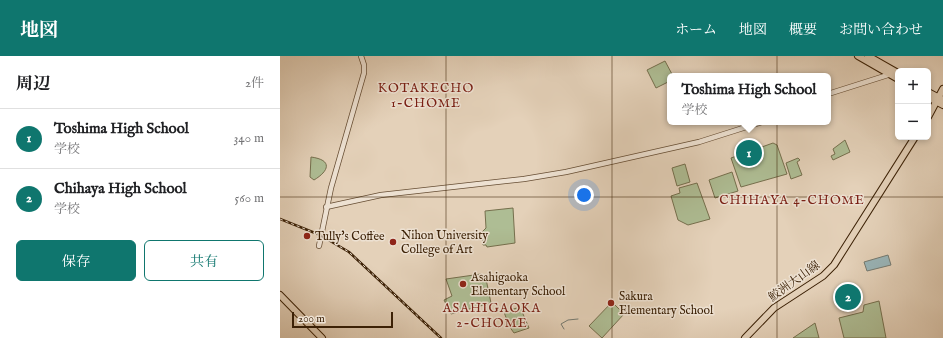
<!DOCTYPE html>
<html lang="ja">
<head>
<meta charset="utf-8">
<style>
  body { margin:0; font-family:"IM FELL English","Noto Serif JP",serif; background:#f2f2f2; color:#202124 }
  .controls { position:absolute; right:12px; top:12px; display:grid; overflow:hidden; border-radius:6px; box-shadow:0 2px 6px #0003 }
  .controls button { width:36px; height:36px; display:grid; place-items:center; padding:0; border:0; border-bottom:1px solid #e0e0e0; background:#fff; color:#202124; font:20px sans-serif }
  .scale { position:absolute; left:12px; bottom:10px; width:101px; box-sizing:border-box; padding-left:4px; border:2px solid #3c2106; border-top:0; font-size:11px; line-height:14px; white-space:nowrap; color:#3c2106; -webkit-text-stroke:3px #ede1d2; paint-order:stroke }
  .you { position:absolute; left:304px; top:139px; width:14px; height:14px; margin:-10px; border:3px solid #fff; border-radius:50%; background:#1a73e8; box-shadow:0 0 0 6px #1a73e833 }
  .badge { display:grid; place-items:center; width:26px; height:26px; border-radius:50%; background:#0f766e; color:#fff; font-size:13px; font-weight:700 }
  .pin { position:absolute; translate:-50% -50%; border:2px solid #fff; box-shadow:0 1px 4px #0006 }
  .popup { position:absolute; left:387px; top:17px; width:164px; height:52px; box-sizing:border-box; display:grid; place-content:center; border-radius:6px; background:#fff; filter:drop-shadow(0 1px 3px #0005); font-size:13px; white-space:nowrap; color:#757577 }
  .popup b { font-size:15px; color:#202124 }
  .popup::after { content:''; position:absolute; left:50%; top:100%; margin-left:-8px; border:8px solid transparent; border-top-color:#fff }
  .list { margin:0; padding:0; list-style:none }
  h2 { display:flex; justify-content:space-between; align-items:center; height:52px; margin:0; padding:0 16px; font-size:17px }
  h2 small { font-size:13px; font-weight:400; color:#757577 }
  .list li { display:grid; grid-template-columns:26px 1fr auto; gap:12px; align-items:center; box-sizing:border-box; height:60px; padding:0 16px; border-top:1px solid #e0e0e0 }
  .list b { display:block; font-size:15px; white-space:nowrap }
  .list p { margin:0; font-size:13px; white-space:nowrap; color:#757577 }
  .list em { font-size:13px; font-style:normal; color:#757577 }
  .actions { display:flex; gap:8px; padding:12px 16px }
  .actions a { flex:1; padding:9px 0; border:1px solid #0f766e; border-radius:6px; text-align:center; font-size:14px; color:#0f766e }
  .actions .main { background:#0f766e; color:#fff }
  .map { position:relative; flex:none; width:663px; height:282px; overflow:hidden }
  header { display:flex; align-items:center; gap:24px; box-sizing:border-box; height:56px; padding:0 20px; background:#0f766e; color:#fff }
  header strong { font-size:19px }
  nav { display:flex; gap:22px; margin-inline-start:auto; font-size:14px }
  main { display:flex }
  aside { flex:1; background:#fff }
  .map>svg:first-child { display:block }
</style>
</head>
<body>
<header>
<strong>地図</strong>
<nav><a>ホーム</a><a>地図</a><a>概要</a><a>お問い合わせ</a></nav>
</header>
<main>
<aside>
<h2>周辺<small>2件</small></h2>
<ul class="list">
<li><span class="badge">1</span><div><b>Toshima High School</b><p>学校</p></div><em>340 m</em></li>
<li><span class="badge">2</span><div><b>Chihaya High School</b><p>学校</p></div><em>560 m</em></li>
</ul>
<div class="actions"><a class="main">保存</a><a>共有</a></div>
</aside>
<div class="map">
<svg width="663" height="282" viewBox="0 0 663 282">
  <rect width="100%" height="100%" fill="#e4d1b9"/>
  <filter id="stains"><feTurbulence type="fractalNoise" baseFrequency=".005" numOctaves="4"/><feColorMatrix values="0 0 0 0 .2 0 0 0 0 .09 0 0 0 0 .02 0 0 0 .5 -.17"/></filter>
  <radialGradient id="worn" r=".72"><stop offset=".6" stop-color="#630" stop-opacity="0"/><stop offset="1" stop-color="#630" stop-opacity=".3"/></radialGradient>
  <!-- green -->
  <g fill="#aebd94" stroke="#756f4d">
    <polygon points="385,5 393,20 390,20 390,25 376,32 367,14"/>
    <polygon points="565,84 570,96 553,104 551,100 555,98 553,93"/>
    <polygon points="493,87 497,89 507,118 461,131 451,102"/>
    <path d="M31,101C53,104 49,115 34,124L30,121Z"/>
    <polygon points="518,102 520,104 517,106 522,119 511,123 506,107"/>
    <polygon points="405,108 410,126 397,130 392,112"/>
    <polygon points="452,116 458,135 435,142 429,124"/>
    <polygon points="417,127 430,163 408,169 398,164 391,140 400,137 399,132"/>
    <polygon points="233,152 235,187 207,191 206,189 203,189 202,176 206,172 205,155"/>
    <polygon points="201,218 206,223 211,247 171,258 164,244 172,240 166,223"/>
    <polygon points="599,245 606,282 564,282 559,262 583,256 584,249"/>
    <polygon points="332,246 344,258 322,282 309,270"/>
    <polygon points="240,251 249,272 234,277 229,270 224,256"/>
    <polygon points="535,267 539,282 513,282"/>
  </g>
  <!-- water -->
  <polygon fill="#99b5b9" stroke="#747a71" points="608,199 611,209 587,215 584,206"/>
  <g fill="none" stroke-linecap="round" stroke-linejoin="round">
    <!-- stream -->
    <polyline stroke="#747a71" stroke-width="1" points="284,273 281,268 288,264 298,263"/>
    <!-- minor casing -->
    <g stroke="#664d33" stroke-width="6">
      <g id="minor">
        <polyline points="548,38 611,18"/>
        <polyline points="46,151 101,139 244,123 286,116 419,86 482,66"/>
        <polyline points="39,190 51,132 84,17 84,9 81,0"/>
      </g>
    </g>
    <!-- major casing -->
    <g stroke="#3c2106" stroke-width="8">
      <g id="major">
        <polyline points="578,0 618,23"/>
        <polyline points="588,0 618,17"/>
        <polyline points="648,36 663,44"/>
        <polyline points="648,41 663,49"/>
        <polyline points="648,61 663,33"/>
        <polyline points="0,239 42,282"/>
        <polyline points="465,282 494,252 543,220 554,209 635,81"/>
      </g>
    </g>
    <!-- minor -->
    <use href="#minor" stroke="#ede1d2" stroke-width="4.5"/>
    <!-- major -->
    <use href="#major" stroke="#e4d1b9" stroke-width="6"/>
    <!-- rail casing -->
    <g stroke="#3c2106" stroke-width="2.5">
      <polyline id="rail" points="0,163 40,179 69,196 161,282"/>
    </g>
    <!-- rail -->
    <use href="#rail" stroke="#ede1d2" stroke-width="1" stroke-dasharray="3" stroke-linecap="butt"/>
  </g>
  <!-- grid -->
  <path fill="none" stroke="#3c2106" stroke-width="1" stroke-opacity="0.55" d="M166,0V282M332,0V282M497,0V282M0,141H663"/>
  <!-- markers -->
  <g fill="#8f2418" stroke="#ede1d2" stroke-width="1.5">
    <circle cx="27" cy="180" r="4"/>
    <circle cx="113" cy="186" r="4"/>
    <circle cx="183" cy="228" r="4"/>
    <circle cx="331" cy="247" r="4"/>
  </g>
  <g text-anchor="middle" stroke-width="3" stroke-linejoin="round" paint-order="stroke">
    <!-- poi labels -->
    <g font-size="12" fill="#3c2106" stroke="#ede1d2" text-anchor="start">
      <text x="121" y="183">Nihon University<tspan x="121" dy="14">College of Art</tspan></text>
      <text x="35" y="184">Tully's Coffee</text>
      <text x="191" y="225">Asahigaoka<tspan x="191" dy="14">Elementary School</tspan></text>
      <text x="339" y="244">Sakura<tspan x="339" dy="14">Elementary School</tspan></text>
    </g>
    <!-- street labels -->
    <g font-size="12" fill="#3c2106" stroke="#ede1d2">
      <text transform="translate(514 225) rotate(-36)" y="4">鮫洲大山線</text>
    </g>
    <!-- neighbourhood labels -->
    <g font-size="13" letter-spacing="1" fill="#7a1f14" stroke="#ede1d2">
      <text x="146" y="36">KOTAKECHO<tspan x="146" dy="15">1-CHOME</tspan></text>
      <text x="512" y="148">CHIHAYA 4-CHOME</text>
      <text x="212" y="256">ASAHIGAOKA<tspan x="212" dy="15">2-CHOME</tspan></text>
    </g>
  </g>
  <rect width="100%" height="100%" filter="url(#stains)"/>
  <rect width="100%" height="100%" fill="url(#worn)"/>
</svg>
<div class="controls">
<button>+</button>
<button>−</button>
</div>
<div class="scale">200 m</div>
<div class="you"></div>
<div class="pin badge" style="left:469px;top:97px">1</div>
<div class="popup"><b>Toshima High School</b>学校</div>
<div class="pin badge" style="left:568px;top:241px">2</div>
</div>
</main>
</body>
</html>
